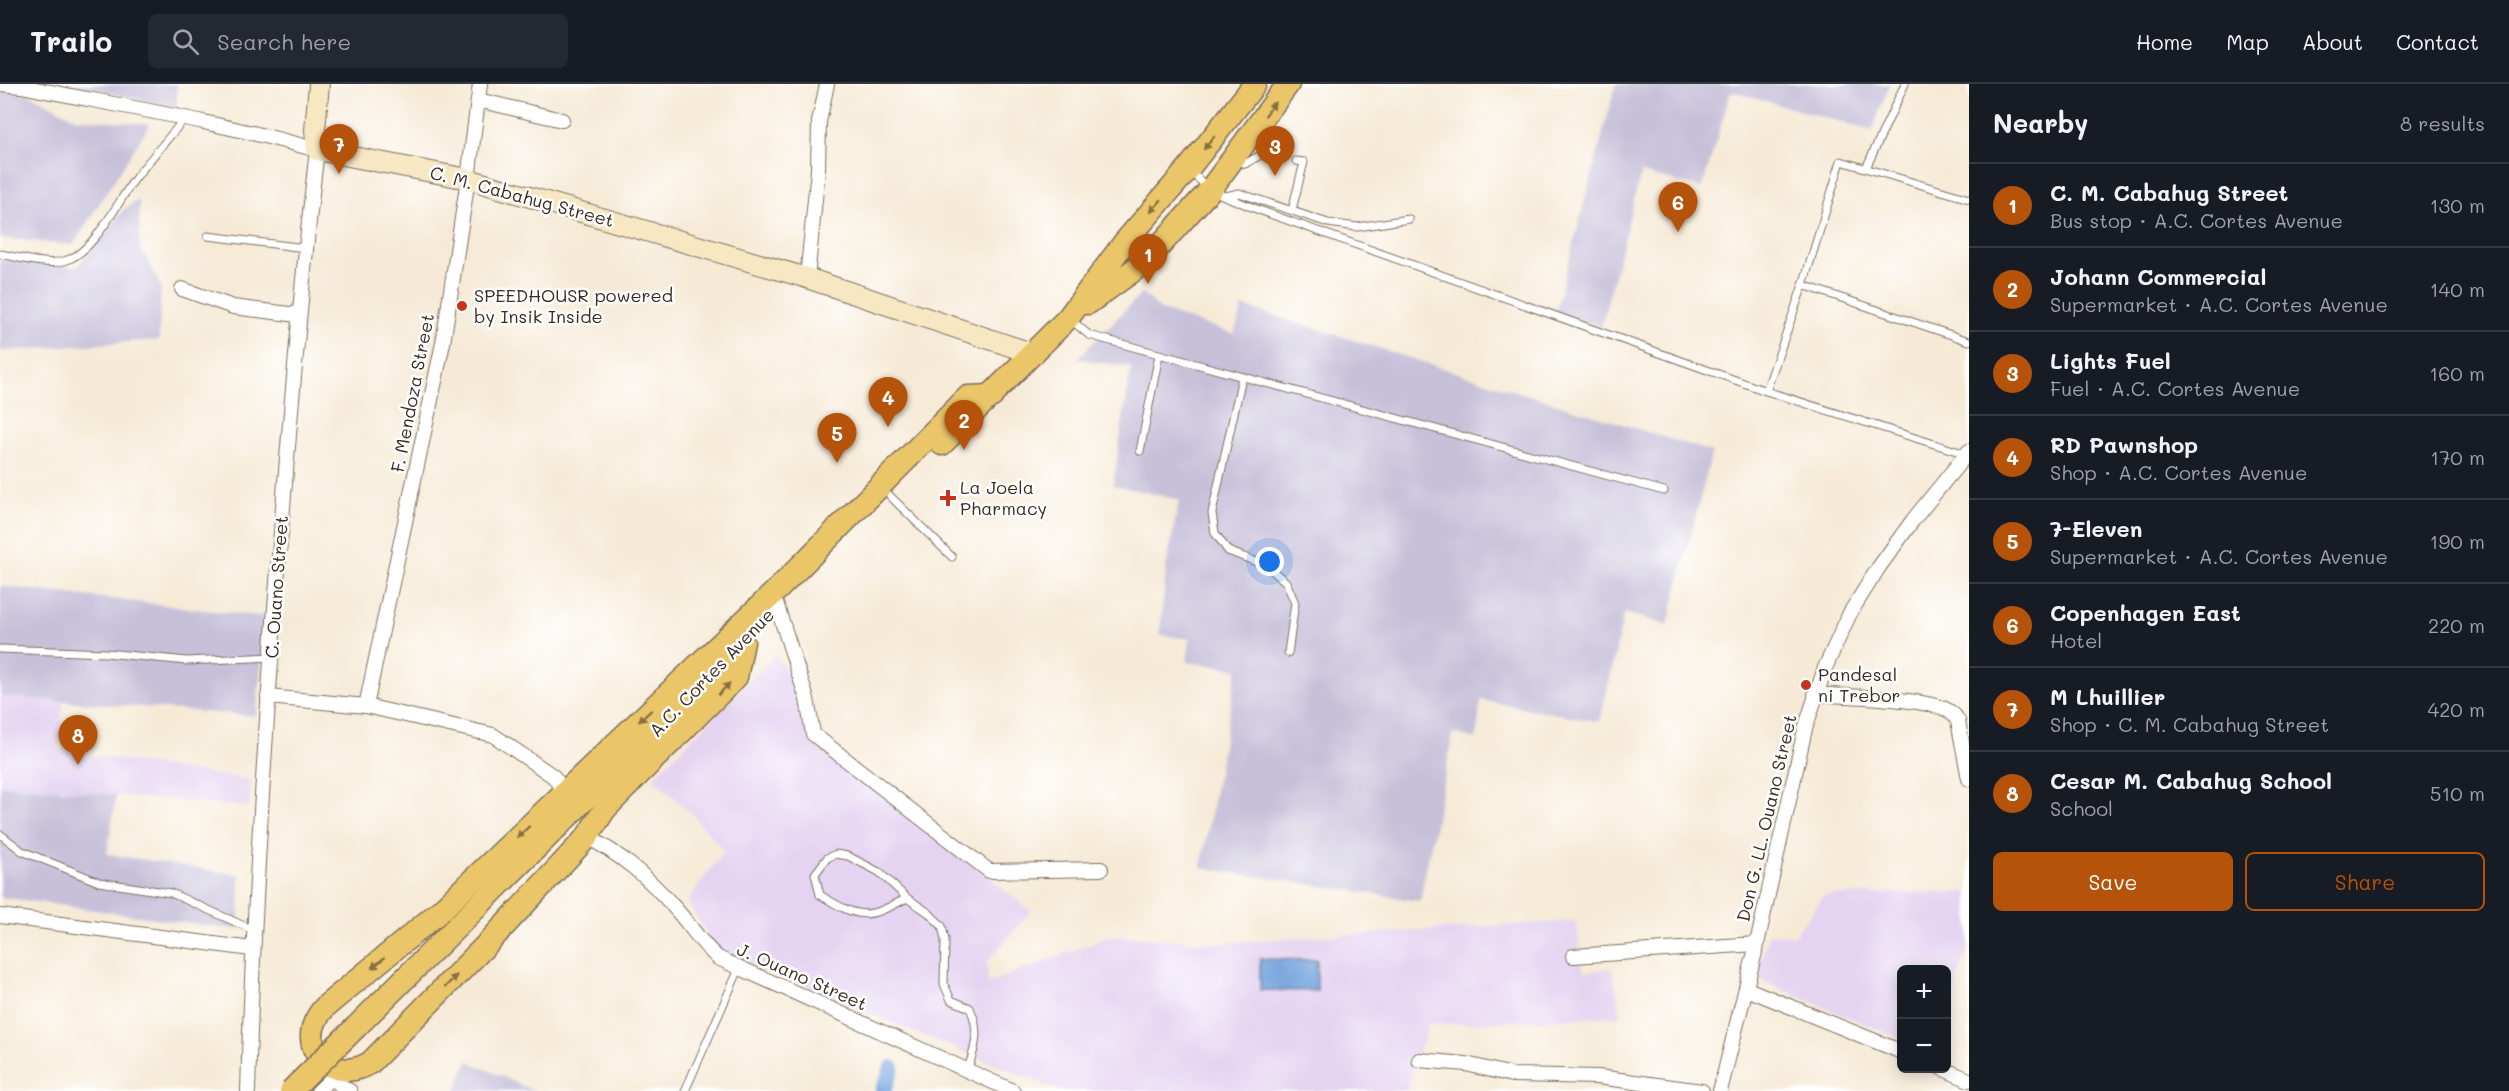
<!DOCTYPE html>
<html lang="en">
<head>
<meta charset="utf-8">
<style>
  body { margin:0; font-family:Mali,sans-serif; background:#242831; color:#f1f3f6 }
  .controls { position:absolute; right:18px; bottom:18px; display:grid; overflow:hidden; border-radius:9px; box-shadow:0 3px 15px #0003 }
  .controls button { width:54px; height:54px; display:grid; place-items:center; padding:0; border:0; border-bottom:2px solid #363941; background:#171b24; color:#f1f3f6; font:30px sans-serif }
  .you { position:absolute; left:1270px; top:478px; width:21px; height:21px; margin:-15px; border:4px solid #fff; border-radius:50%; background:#1a73e8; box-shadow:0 0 0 9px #1a73e833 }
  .badge { display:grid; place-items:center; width:39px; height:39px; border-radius:50%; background:#b45309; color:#fff; font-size:20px; font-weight:700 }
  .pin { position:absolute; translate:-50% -50px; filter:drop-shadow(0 2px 3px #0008) }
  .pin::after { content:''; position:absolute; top:32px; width:21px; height:18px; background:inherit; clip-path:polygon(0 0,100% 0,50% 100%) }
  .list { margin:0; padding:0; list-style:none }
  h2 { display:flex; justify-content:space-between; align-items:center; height:78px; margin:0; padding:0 24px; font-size:26px }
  h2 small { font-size:20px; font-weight:400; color:#9ea1a6 }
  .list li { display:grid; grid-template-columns:39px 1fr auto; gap:18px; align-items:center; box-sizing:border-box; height:84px; padding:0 24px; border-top:2px solid #363941 }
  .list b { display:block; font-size:22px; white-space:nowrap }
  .list p { margin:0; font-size:20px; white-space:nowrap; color:#9ea1a6 }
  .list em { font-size:20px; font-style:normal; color:#9ea1a6 }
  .actions { display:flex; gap:12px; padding:18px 24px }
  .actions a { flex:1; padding:14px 0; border:2px solid #b45309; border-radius:9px; text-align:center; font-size:21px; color:#b45309 }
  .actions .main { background:#b45309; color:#fff }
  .icon { flex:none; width:33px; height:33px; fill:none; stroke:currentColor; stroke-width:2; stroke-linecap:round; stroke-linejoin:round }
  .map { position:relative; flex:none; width:1969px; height:1007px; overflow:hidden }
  header { display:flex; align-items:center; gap:36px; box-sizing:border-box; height:84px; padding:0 30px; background:#171b24; border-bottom:2px solid #363941 }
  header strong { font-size:28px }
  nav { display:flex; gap:33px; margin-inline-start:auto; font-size:21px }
  .search { width:420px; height:54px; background:#242831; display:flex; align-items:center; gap:15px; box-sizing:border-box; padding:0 21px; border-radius:9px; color:#9ea1a6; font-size:22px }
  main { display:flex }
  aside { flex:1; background:#171b24 }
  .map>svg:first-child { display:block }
</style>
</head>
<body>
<header>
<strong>Trailo</strong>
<div class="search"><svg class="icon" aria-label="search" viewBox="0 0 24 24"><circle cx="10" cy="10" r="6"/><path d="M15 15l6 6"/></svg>Search here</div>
<nav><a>Home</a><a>Map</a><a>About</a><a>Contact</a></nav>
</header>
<main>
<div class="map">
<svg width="1969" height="1007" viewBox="0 0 1969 1007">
  <rect width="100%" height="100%" fill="#fff"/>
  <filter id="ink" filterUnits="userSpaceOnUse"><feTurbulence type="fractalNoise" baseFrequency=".0167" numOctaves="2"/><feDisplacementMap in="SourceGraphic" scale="12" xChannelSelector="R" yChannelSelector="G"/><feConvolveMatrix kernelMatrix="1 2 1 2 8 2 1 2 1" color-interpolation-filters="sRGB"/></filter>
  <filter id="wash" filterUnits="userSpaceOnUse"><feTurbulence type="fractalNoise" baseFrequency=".008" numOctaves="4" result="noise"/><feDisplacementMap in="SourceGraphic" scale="24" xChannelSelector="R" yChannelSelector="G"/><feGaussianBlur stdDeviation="1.35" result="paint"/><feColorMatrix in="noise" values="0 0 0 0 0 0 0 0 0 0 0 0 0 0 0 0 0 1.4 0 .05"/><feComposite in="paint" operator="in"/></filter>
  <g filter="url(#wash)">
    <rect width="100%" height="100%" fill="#f6ead6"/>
    <!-- built -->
    <g fill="#e4d3f1">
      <polygon points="775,571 802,608 811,652 1031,827 987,878 988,899 1112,852 1218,859 1576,837 1584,888 1612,884 1621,932 1428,941 1406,1007 1061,1007 719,869 687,817 724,768 695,733 653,694"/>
      <polygon points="0,610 64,613 59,666 251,696 249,723 0,701"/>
      <polygon points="1969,808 1969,860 1947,928 1946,886 1902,886 1901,955 1755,894 1769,850 1794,852 1824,811"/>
    </g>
    <!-- industrial -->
    <g fill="#c6c0d9">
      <polygon points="74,0 177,0 177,25"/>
      <polygon points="1616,0 1890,0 1872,47 1731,7 1702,104 1641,89 1601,243 1555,229"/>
      <polygon points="0,7 28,9 75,34 150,40 73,161 0,154"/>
      <polygon points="139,116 140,163 161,203 159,256 0,267 0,175 77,183 125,124"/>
      <polygon points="1142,209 1161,226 1234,250 1243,222 1712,368 1668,541 1624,529 1600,638 1481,616 1476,655 1453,649 1420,817 1201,784 1237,585 1187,578 1190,555 1160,551 1166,484 1179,416 1113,401 1131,283 1077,275"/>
      <polygon points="0,502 266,533 256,632 0,612"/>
      <polygon points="0,701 116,711 107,770 240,791 239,846 0,813"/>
      <polygon points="468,977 534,1007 456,1007"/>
    </g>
    <!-- water -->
    <polygon fill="#72a2dc" stroke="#56667d" stroke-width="1.5" points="1260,875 1317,876 1317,907 1260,906"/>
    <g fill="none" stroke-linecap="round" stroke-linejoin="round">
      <!-- canal -->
      <polyline stroke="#72a2dc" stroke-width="16" points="883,1007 892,984"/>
    </g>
  </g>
  <g filter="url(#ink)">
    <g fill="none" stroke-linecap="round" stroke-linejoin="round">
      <!-- lane casing -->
      <g stroke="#7c6d5e" stroke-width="9">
        <g id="lane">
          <polyline points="1238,75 1245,80 1262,70 1273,70"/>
          <polyline points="1866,84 1905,0"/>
          <polyline points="1190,87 1210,106 1259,126 1766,307 1966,370"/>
          <polyline points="1226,112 1239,109 1328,139 1357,143 1409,135"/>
          <polyline points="1292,126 1304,78 1296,77"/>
          <polyline points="208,152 305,164"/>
          <path d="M0,170C19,173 45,182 64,177C93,170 117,119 134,96C150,75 168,55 184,35"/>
          <polyline points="1803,201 1969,257"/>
          <polyline points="1070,235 1089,251 1664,407"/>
          <polyline points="1242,293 1212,429 1215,449 1228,467 1267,482 1286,498 1295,519 1288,569"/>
          <polyline points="1766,307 1803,201 1841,77 1969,115"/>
          <polyline points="1140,367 1159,271"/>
          <polyline points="890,412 952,473"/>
          <polyline points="0,565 106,569 187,577 271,573"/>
          <polyline points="0,750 22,767 99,798 171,809 253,846"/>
          <path d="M907,814C866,836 860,835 820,811L815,790L827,774L836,770L848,772L879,788L907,814L929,829L942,842L945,856L944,900L951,916L970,924C980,946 976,964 967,986"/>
          <polyline points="685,1007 739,885"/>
        </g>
      </g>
      <!-- street casing -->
      <g stroke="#7c6d5e" stroke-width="16">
        <g id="street">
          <path d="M0,0L21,2C120,22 220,38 317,66C301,201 290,337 279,472C265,650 253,828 248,1007"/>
          <polyline points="478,16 562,36"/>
          <polyline points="807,194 818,86 819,38 827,0"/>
          <polyline points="182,205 233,223 298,231"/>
          <polyline points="777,522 807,615 813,650 989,787 1101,785"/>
          <path d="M1815,610C1851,613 1902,613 1936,622C1945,624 1954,629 1958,637L1969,695"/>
          <polyline points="268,613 366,622 493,651 553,692 565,708"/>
          <polyline points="366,622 443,259 468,95 480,0"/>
          <path d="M587,753C619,769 650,795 673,822C689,839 700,859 718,874L1013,1007"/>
          <polyline points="0,832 252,865"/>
          <polyline points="1573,872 1757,860"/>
          <polyline points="1747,905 1902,968"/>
          <polyline points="1419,976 1466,980 1512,991 1598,993 1702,1007"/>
          <path d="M327,980C330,993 338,1001 350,1007"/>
          <polyline points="1941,984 1969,996"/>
          <polyline points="318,1007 332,992"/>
          <polyline points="1720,1007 1757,860 1805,645 1825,584 1850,529 1879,483 1913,436 1969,367"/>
        </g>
      </g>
      <!-- secondary casing -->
      <g stroke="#7c6d5e" stroke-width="22">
        <polyline id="secondary" points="319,0 315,46 317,66 468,95 807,194 1034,270"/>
      </g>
      <!-- primary casing -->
      <g stroke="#7c6d5e" stroke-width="25">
        <g id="primary">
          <polyline points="1088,219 1145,178 1210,106 1288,0"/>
          <polyline points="942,360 1068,234 1124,159 1188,85 1255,0"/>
          <path d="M743,558L736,593L638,691L605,725L587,753L490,857L371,978C335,1003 288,962 326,922L438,829L565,708L778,505L968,313L992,312"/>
          <polyline points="356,943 727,574"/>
        </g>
      </g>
      <!-- lane -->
      <use href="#lane" stroke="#fff" stroke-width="7"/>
      <!-- street -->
      <use href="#street" stroke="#fff" stroke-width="14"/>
      <!-- secondary -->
      <use href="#secondary" stroke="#f7e8c3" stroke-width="20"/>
      <!-- primary -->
      <use href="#primary" stroke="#ebc669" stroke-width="22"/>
      <!-- primary-bridge casing -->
      <g stroke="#7c6d5e" stroke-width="25" stroke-linecap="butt">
        <polyline id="primary-bridge" points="291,1007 356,943"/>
      </g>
      <!-- primary-bridge -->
      <use href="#primary-bridge" stroke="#ebc669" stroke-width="22"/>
    </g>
    <!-- one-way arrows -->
    <defs><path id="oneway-solid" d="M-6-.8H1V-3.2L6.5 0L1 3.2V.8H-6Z" transform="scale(1.5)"/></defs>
    <g fill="#8a7040">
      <use href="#oneway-solid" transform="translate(1270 25) rotate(-54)"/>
      <use href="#oneway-solid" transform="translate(1209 59) rotate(129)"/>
      <use href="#oneway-solid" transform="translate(1156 122) rotate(131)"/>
      <use href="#oneway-solid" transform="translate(724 605) rotate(-45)"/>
      <use href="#oneway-solid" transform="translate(645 632) rotate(137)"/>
      <use href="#oneway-solid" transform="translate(523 748) rotate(137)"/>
      <use href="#oneway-solid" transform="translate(378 879) rotate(140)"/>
      <use href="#oneway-solid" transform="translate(451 897) rotate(-45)"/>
    </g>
  </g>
  <!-- markers -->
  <g fill="#c8321e" stroke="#fff" stroke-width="2">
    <circle cx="462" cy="222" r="6"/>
    <path d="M945 405h6v6h6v6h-6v6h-6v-6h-6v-6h6z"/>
    <circle cx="1806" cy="601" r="6"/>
  </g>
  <g text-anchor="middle" stroke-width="5" stroke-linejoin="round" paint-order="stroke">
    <!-- street labels -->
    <g font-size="18" fill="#3b2a1e" stroke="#fff">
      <text transform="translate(522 113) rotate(15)" y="6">C. M. Cabahug Street</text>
      <text transform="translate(413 309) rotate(-79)" y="6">F. Mendoza Street</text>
      <text transform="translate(277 503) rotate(-86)" y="6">C. Ouano Street</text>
      <text transform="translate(712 589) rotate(-46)" y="6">A.C. Cortes Avenue</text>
      <text transform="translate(1767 734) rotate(-77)" y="6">Don G. LL. Ouano Street</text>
      <text transform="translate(802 893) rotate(24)" y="6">J. Ouano Street</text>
    </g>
    <!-- poi labels -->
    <g font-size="18" fill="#3b2a1e" stroke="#fff" text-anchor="start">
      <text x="474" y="218">SPEEDHOUSR powered<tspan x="474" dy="21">by Insik Inside</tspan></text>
      <text x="960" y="410">La Joela<tspan x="960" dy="21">Pharmacy</tspan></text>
      <text x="1818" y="597">Pandesal<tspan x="1818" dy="21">ni Trebor</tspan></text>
    </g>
  </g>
</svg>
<div class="controls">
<button>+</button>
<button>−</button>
</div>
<div class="you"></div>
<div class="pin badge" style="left:1148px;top:200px">1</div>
<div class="pin badge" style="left:964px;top:366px">2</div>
<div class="pin badge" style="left:1275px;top:92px">3</div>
<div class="pin badge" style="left:888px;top:343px">4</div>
<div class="pin badge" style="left:837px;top:379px">5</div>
<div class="pin badge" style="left:1678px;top:148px">6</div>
<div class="pin badge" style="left:339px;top:90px">7</div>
<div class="pin badge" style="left:78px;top:681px">8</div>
</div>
<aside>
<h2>Nearby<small>8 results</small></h2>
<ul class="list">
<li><span class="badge">1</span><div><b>C. M. Cabahug Street</b><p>Bus stop · A.C. Cortes Avenue</p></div><em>130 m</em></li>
<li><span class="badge">2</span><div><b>Johann Commercial</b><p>Supermarket · A.C. Cortes Avenue</p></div><em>140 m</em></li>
<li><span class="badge">3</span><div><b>Lights Fuel</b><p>Fuel · A.C. Cortes Avenue</p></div><em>160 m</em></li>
<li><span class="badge">4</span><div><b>RD Pawnshop</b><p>Shop · A.C. Cortes Avenue</p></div><em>170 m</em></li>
<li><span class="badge">5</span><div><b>7-Eleven</b><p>Supermarket · A.C. Cortes Avenue</p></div><em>190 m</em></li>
<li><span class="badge">6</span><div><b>Copenhagen East</b><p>Hotel</p></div><em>220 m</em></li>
<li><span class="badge">7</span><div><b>M Lhuillier</b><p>Shop · C. M. Cabahug Street</p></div><em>420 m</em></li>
<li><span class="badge">8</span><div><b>Cesar M. Cabahug School</b><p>School</p></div><em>510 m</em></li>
</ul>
<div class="actions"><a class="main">Save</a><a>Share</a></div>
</aside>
</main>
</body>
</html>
